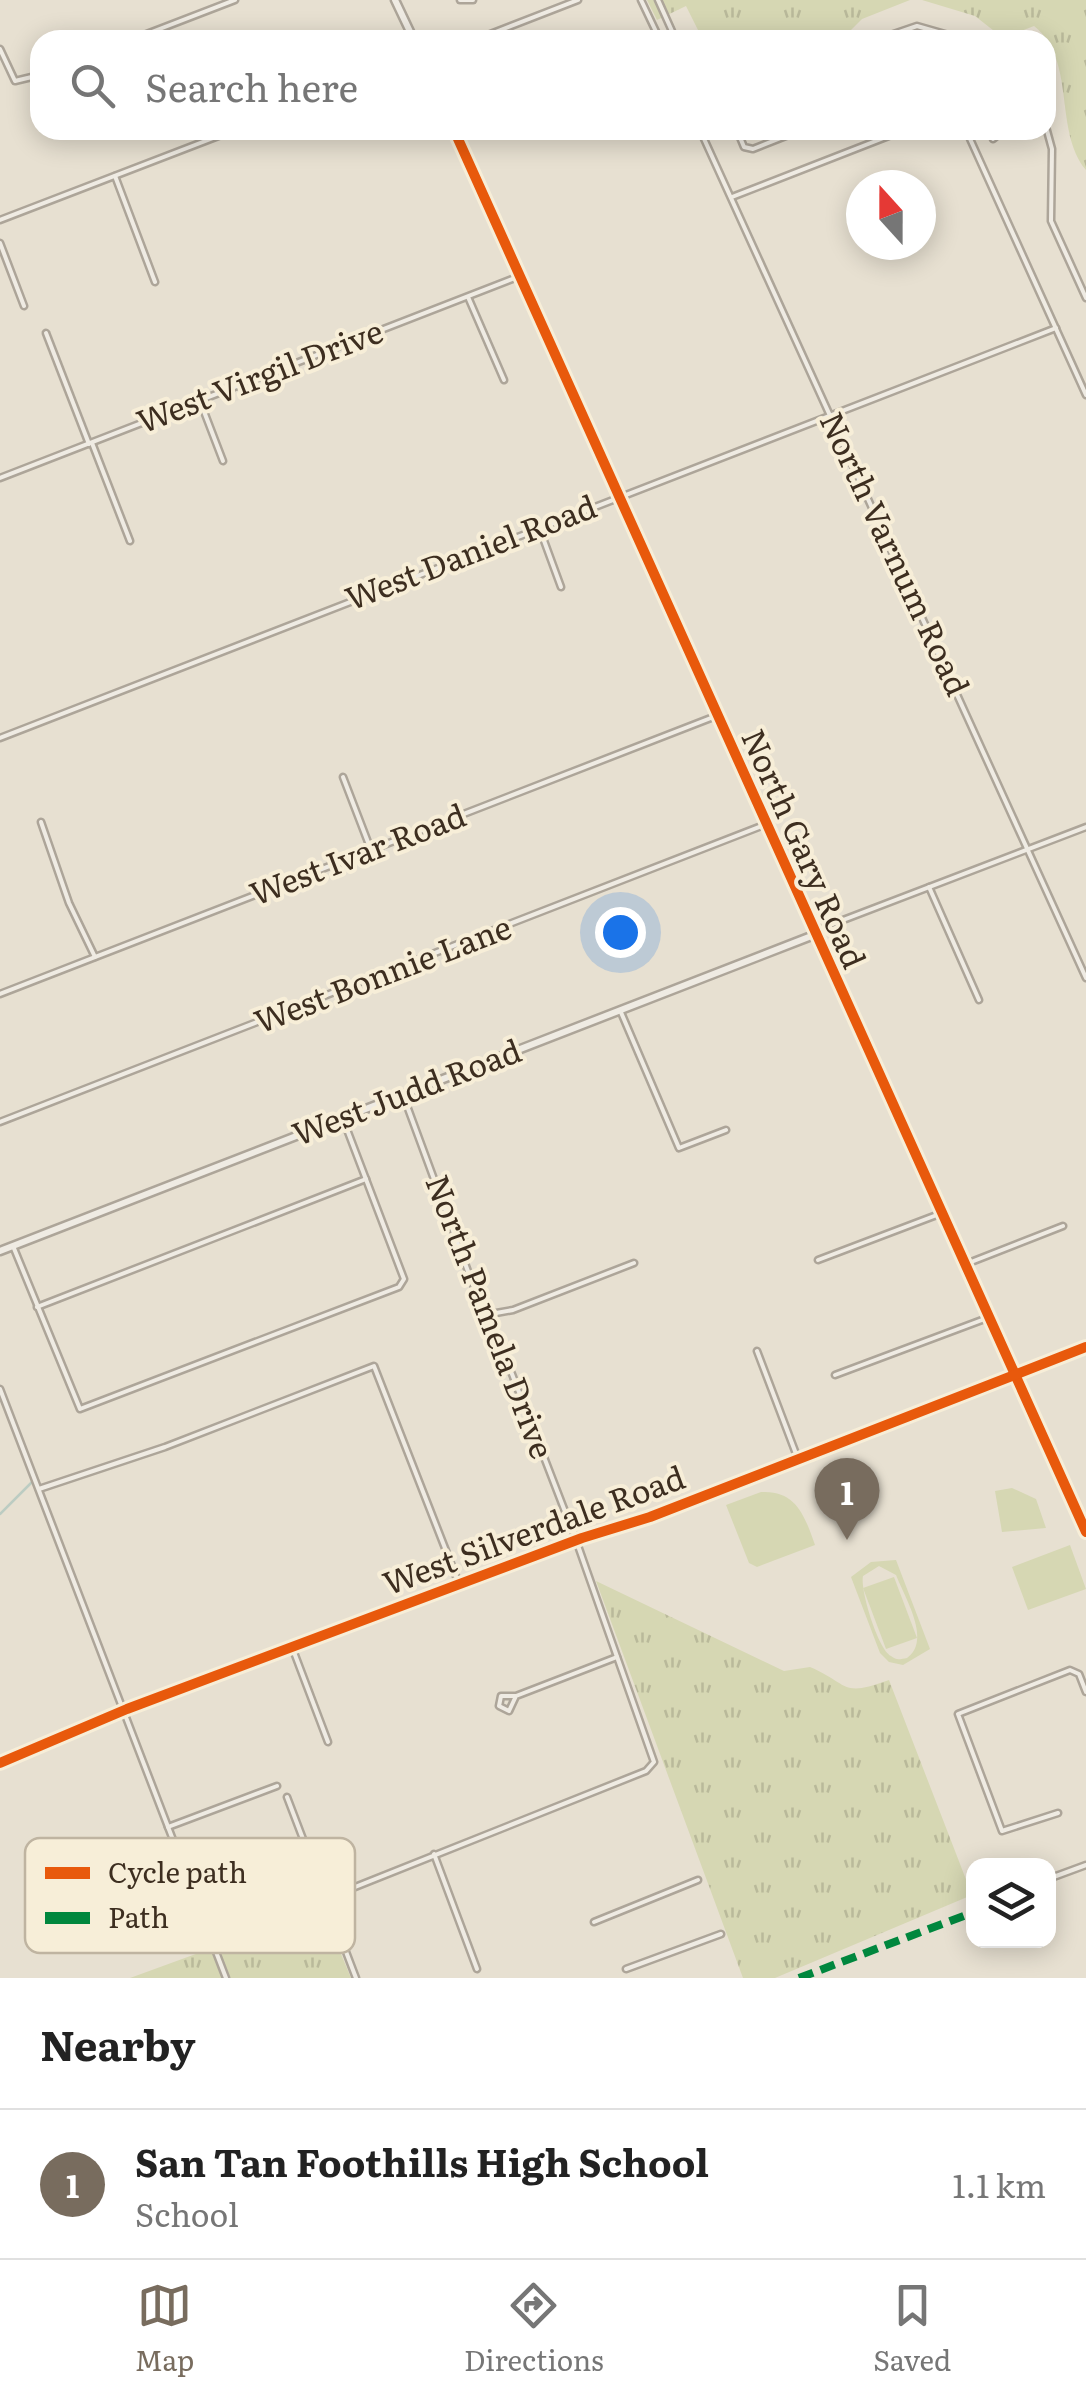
<!DOCTYPE html>
<html lang="en">
<head>
<meta charset="utf-8">
<style>
  body { margin:0; font-family:Literata,serif; background:#f6f6f6; color:#222 }
  .controls { position:absolute; right:30px; bottom:30px; display:grid; overflow:hidden; border-radius:20px; box-shadow:0 5px 25px #0003 }
  .controls button { width:90px; height:90px; display:grid; place-items:center; padding:0; border:0; border-bottom:2px solid #e0e0e0; background:#fff; color:#222; font:50px sans-serif }
  .compass { position:absolute; left:846px; top:170px; width:90px; height:90px; border-radius:50%; background:#fff; box-shadow:0 5px 25px #0003; rotate:339deg }
  .you { position:absolute; left:620px; top:932px; width:35px; height:35px; margin:-25px; border:8px solid #fff; border-radius:50%; background:#1a73e8; box-shadow:0 0 0 15px #1a73e833 }
  .badge { display:grid; place-items:center; width:65px; height:65px; border-radius:50%; background:#786c5e; color:#fff; font-size:32px; font-weight:700 }
  .pin { position:absolute; translate:-50% -82px; filter:drop-shadow(0 2px 5px #0008) }
  .pin::after { content:''; position:absolute; top:52px; width:35px; height:30px; background:inherit; clip-path:polygon(0 0,100% 0,50% 100%) }
  .list { margin:0; padding:0; list-style:none }
  h2 { display:flex; justify-content:space-between; align-items:center; height:130px; margin:0; padding:0 40px; font-size:42px }
  h2 small { font-size:32px; font-weight:400; color:#767676 }
  .list li { display:grid; grid-template-columns:65px 1fr auto; gap:30px; align-items:center; box-sizing:border-box; height:150px; padding:0 40px; border-top:2px solid #e0e0e0 }
  .list b { display:block; font-size:38px; white-space:nowrap }
  .list p { margin:0; font-size:32px; white-space:nowrap; color:#767676 }
  .list em { font-size:32px; font-style:normal; color:#767676 }
  .icon { flex:none; width:55px; height:55px; fill:none; stroke:currentColor; stroke-width:2; stroke-linecap:round; stroke-linejoin:round }
  .map { position:relative; flex:none; width:1086px; height:1978px; overflow:hidden }
  .search { position:absolute; background:#fff; box-shadow:0 5px 25px #0003; left:30px; right:30px; top:30px; height:110px; display:flex; align-items:center; gap:25px; box-sizing:border-box; padding:0 35px; border-radius:30px; color:#767676; font-size:38px }
  .sheet { height:280px; background:#fff }
  nav { display:flex; justify-content:space-around; align-items:center; box-sizing:border-box; height:140px; border-top:2px solid #e0e0e0; background:#fff; font-size:28px; color:#767676 }
  nav a { display:grid; justify-items:center; gap:5px }
  nav .on { color:#786c5e }
  .map>svg:first-child { display:block }
</style>
</head>
<body>
<div class="map">
<svg width="1086" height="1978" viewBox="0 0 1086 1978">
  <defs>
    <pattern id="grass-tufts" width="24" height="20" patternUnits="userSpaceOnUse" patternTransform="scale(2.5)"><rect width="24" height="20" fill="#d6d7b3"/><path d="M3 7l-1-3M5 7V3M7 7l1-3M15 17l-1-3M17 17v-4M19 17l1-3" fill="none" stroke="#b9b99a"/></pattern>
  </defs>
  <rect width="100%" height="100%" fill="#e7e0d1"/>
  <!-- grass -->
  <g fill="url(#grass-tufts)">
    <polygon points="647,0 910,0 862,19 841,40 703,40 686,6 657,20"/>
    <path d="M922,0H1086V170C1053,130 1077,60 1034,26L1003,38L975,16Z"/>
    <path d="M596,1581L784,1671L810,1667C850,1684 840,1698 889,1680L972,1895L775,1978H743Z"/>
    <polygon points="322,1908 351,1978 130,1978"/>
  </g>
  <!-- garden -->
  <g fill="#d6d7b3" fill-rule="evenodd">
    <polygon points="1012,1488 1036,1499 1046,1528 1002,1532 995,1491"/>
    <path d="M761,1492C797,1490 805,1517 815,1545L757,1567L749,1563L726,1505Z"/>
    <polygon points="1070,1545 1086,1589 1028,1610 1012,1567"/>
    <path d="M896,1560L930,1649L903,1665L889,1662L880,1653L851,1577L871,1562ZM879,1566L896,1575C905,1598 932,1641 907,1658C900,1659 897,1661 891,1656C878,1649 860,1590 863,1576Z"/>
    <polygon points="894,1577 917,1638 886,1649 863,1588"/>
  </g>
  <g fill="none" stroke-linecap="round" stroke-linejoin="round">
    <!-- stream -->
    <polyline stroke="#bcccc2" stroke-width="2.5" points="0,1514 34,1480"/>
    <!-- minor casing -->
    <g stroke="#ada599" stroke-width="9">
      <g id="minor">
        <polyline points="460,0 473,0"/>
        <polyline points="641,0 660,40"/>
        <polyline points="658,0 676,40"/>
        <polyline points="131,40 235,0"/>
        <polyline points="475,40 578,0"/>
        <polyline points="876,40 917,26 966,40"/>
        <polyline points="0,49 15,81 40,75"/>
        <polyline points="1046,56 1048,55"/>
        <polyline points="1046,127 1052,149 1051,221 1086,298"/>
        <polyline points="700,130 1086,978"/>
        <polyline points="737,130 744,147 753,149 801,130"/>
        <polyline points="966,130 1086,395"/>
        <polyline points="993,139 1004,130"/>
        <polyline points="115,176 155,282"/>
        <polyline points="732,197 904,130"/>
        <polyline points="0,220 234,130"/>
        <polyline points="0,243 24,306"/>
        <polyline points="468,297 504,380"/>
        <polyline points="46,333 89,444"/>
        <polyline points="200,401 223,461"/>
        <polyline points="92,443 130,541"/>
        <polyline points="0,478 520,276"/>
        <polyline points="539,527 561,587"/>
        <polyline points="0,738 1056,328"/>
        <polyline points="343,777 371,850"/>
        <polyline points="41,822 69,903 95,957"/>
        <polyline points="929,887 979,1000"/>
        <polyline points="817,930 1086,827"/>
        <polyline points="0,994 716,716"/>
        <polyline points="620,1010 679,1148 726,1130"/>
        <polyline points="0,1122 764,825"/>
        <polyline points="13,1246 80,1409 399,1287 404,1279 343,1119"/>
        <polyline points="818,1260 942,1213"/>
        <polyline points="966,1264 1063,1226"/>
        <polyline points="37,1307 366,1179"/>
        <polyline points="485,1315 513,1310 634,1263"/>
        <polyline points="757,1351 798,1459"/>
        <polyline points="835,1375 990,1317"/>
        <polyline points="0,1389 226,1978"/>
        <polyline points="39,1489 165,1447 374,1366 459,1584"/>
        <polyline points="292,1647 328,1742"/>
        <polyline points="516,1696 501,1696 499,1706 509,1711 516,1696 617,1657"/>
        <polyline points="0,1763 127,1709 582,1538 650,1517 1086,1347"/>
        <polyline points="287,1797 356,1978"/>
        <polyline points="1058,1813 1002,1831 958,1714 1070,1670 1079,1674 1086,1692"/>
        <polyline points="168,1827 277,1786"/>
        <polyline points="434,1854 477,1969"/>
        <polyline points="1048,1879 1086,1865"/>
        <polyline points="191,1885 275,1853"/>
        <polyline points="325,1899 646,1771 654,1762 576,1540 512,1374 490,1331 403,1095"/>
        <polyline points="594,1922 698,1880"/>
        <polyline points="626,1969 721,1934"/>
      </g>
    </g>
    <!-- tertiary casing -->
    <g stroke="#ada599" stroke-width="11">
      <g id="tertiary">
        <polyline points="395,0 414,40"/>
        <polyline points="454,130 1086,1532"/>
        <polyline points="0,1251 814,935"/>
      </g>
    </g>
    <!-- minor -->
    <use href="#minor" stroke="#efebe3" stroke-width="4"/>
    <!-- tertiary -->
    <use href="#tertiary" stroke="#efebe3" stroke-width="6"/>
    <!-- quiet -->
    <g stroke="#00873e" stroke-width="8" stroke-dasharray="15 8" stroke-linecap="butt">
      <polyline points="211,1940 325,1899"/>
      <polyline points="799,1978 974,1912"/>
    </g>
    <!-- cycleway casing -->
    <g stroke="#f7eed8" stroke-width="16">
      <g id="cycleway">
        <polyline points="454,130 1086,1532"/>
        <polyline points="0,1763 127,1709 582,1538 650,1517 1086,1347"/>
      </g>
    </g>
    <!-- cycleway -->
    <use href="#cycleway" stroke="#e8590c" stroke-width="10"/>
  </g>
  <g text-anchor="middle" stroke-width="8" stroke-linejoin="round" paint-order="stroke">
    <!-- street labels -->
    <g font-size="32" fill="#3d2e20" stroke="#f7eed8">
      <text transform="translate(260 377) rotate(-21)" y="11">West Virgil Drive</text>
      <text transform="translate(471 553) rotate(-21)" y="11">West Daniel Road</text>
      <text transform="translate(894 554) rotate(65)" y="11">North Varnum Road</text>
      <text transform="translate(803 849) rotate(66)" y="11">North Gary Road</text>
      <text transform="translate(358 855) rotate(-21)" y="11">West Ivar Road</text>
      <text transform="translate(383 975) rotate(-21)" y="11">West Bonnie Lane</text>
      <text transform="translate(407 1093) rotate(-21)" y="11">West Judd Road</text>
      <text transform="translate(489 1317) rotate(69)" y="11">North Pamela Drive</text>
      <text transform="translate(534 1531) rotate(-20)" y="11">West Silverdale Road</text>
    </g>
  </g>
  <!-- legend -->
  <rect x="25" y="1838" width="330" height="115" rx="15" fill="#f7eed8" stroke="#bfb4a1" stroke-width="2.5"/>
  <rect x="45" y="1867" width="45" height="12" fill="#e8590c"/>
  <rect x="45" y="1912" width="45" height="12" fill="#00873e"/>
  <g font-size="28" fill="#3d2e20">
    <text x="108" y="1883">Cycle path</text>
    <text x="108" y="1928">Path</text>
  </g>
</svg>
<div class="controls">
<button><svg class="icon" aria-label="layers" viewBox="0 0 24 24"><path d="M12 4l9 5-9 5-9-5zM3 14l9 5 9-5"/></svg></button>
</div>
<svg class="compass" viewBox="-18 -18 36 36"><path d="M0-13l5 13h-10z" fill="#e53935"/><path d="M0 13l5-13h-10z" fill="#767676"/></svg>
<div class="you"></div>
<div class="pin badge" style="left:847px;top:1540px">1</div>
<div class="search"><svg class="icon" aria-label="search" viewBox="0 0 24 24"><circle cx="10" cy="10" r="6"/><path d="M15 15l6 6"/></svg>Search here</div>
</div>
<section class="sheet">
<h2>Nearby<small></small></h2>
<ul class="list">
<li><span class="badge">1</span><div><b>San Tan Foothills High School</b><p>School</p></div><em>1.1 km</em></li>
</ul>
</section>
<nav>
<a class="on"><svg class="icon" aria-label="map" viewBox="0 0 24 24"><path d="M3 6l6-2 6 2 6-2v14l-6 2-6-2-6 2zM9 4v14M15 6v14"/></svg>Map</a>
<a><svg class="icon" aria-label="directions" viewBox="0 0 24 24"><path d="M12 3l9 9-9 9-9-9zM9 14v-3h6M13 9l2 2-2 2"/></svg>Directions</a>
<a><svg class="icon" aria-label="saved" viewBox="0 0 24 24"><path d="M7 4h10v16l-5-4-5 4z"/></svg>Saved</a>
</nav>
</body>
</html>
